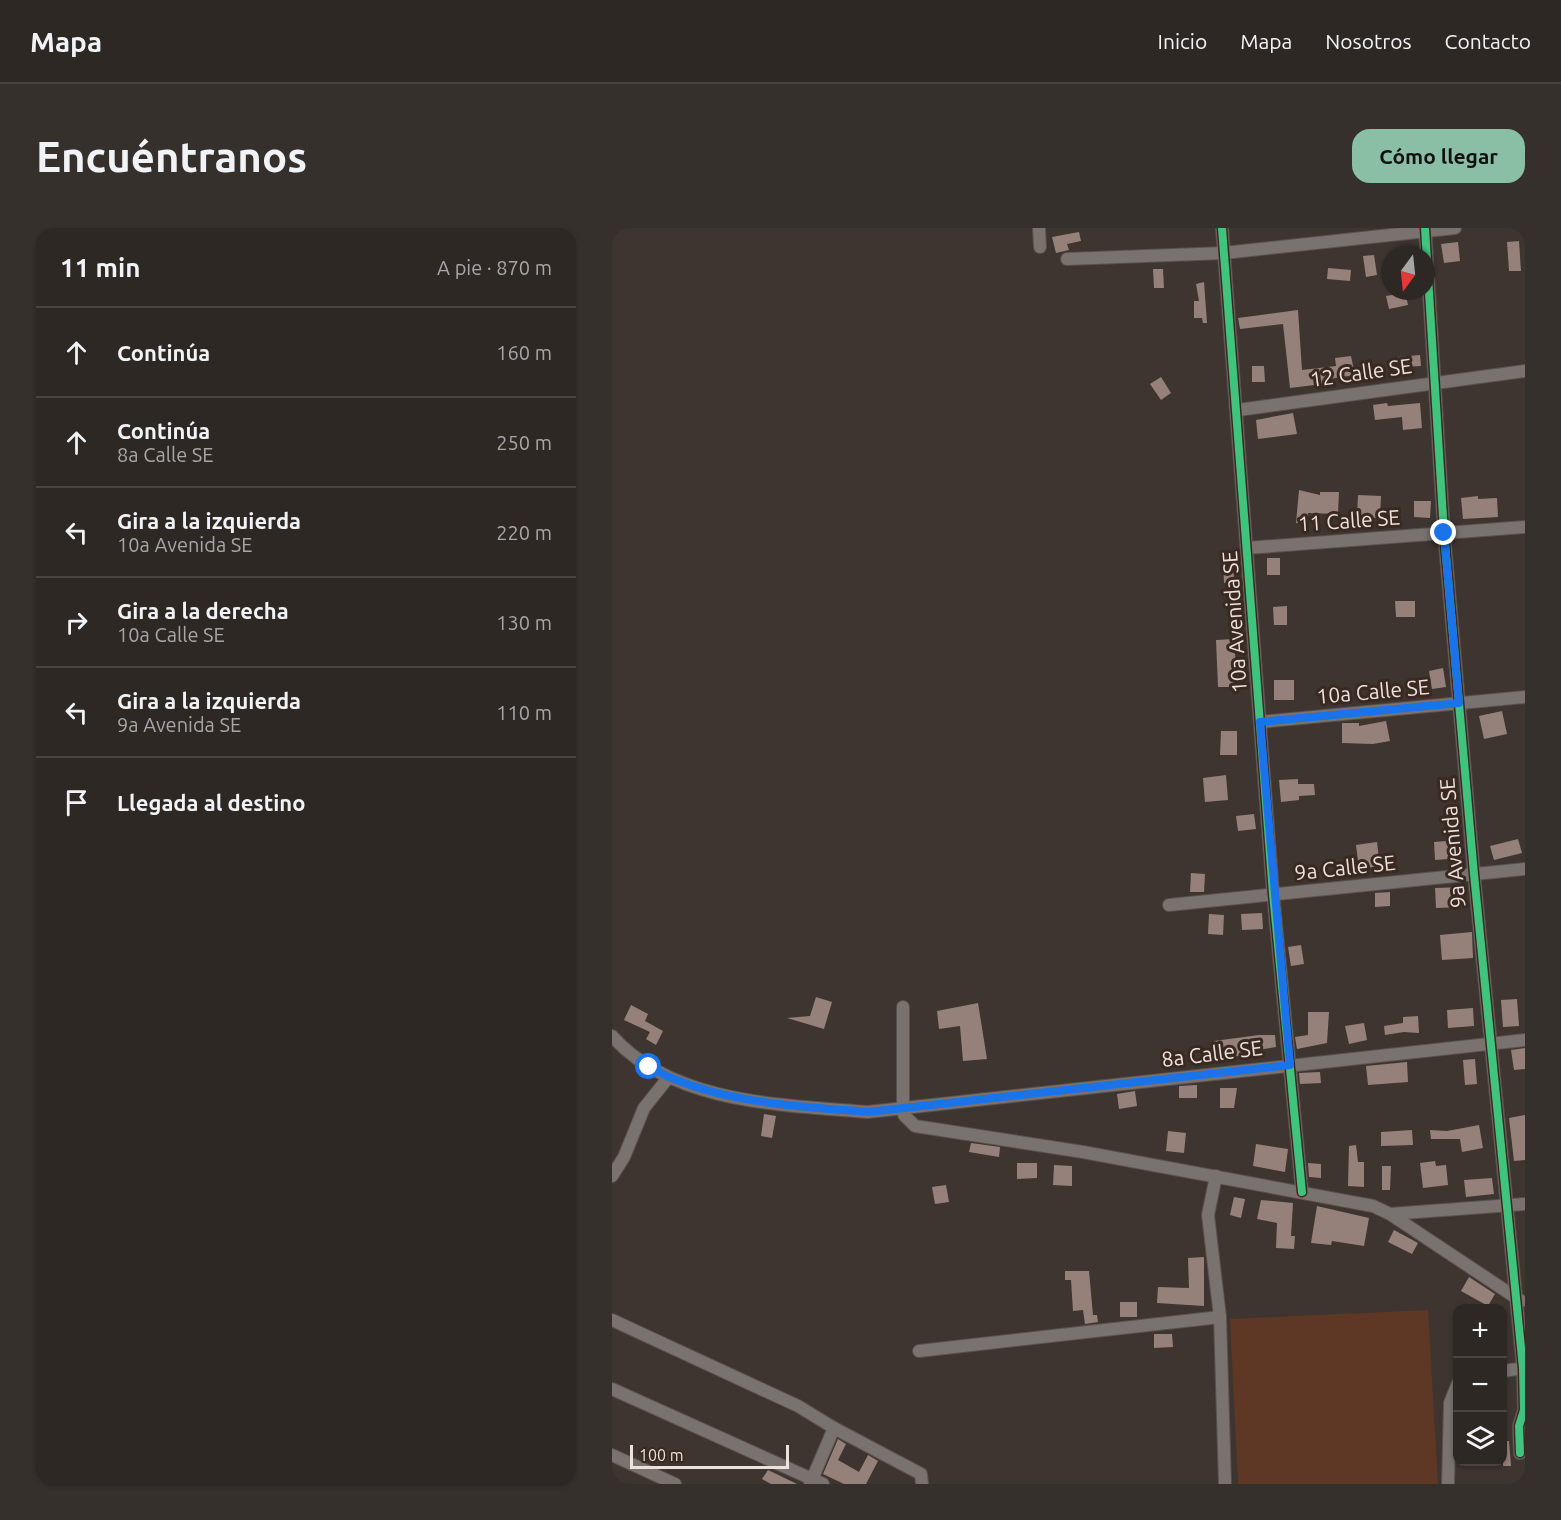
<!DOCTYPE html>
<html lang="es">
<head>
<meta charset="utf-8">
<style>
  body { margin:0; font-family:Ubuntu,sans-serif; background:#36302d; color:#f1f3f6 }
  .controls { position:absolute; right:18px; bottom:18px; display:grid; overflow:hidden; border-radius:12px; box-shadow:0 2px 4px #0004 }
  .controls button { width:54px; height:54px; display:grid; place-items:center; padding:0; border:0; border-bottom:2px solid #494442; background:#2e2825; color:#f1f3f6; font:30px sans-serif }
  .compass { position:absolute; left:769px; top:18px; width:54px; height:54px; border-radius:50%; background:#2e2825; box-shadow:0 2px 4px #0004; rotate:195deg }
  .scale { position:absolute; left:18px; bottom:15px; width:159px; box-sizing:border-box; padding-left:6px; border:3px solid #ece1dc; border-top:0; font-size:16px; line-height:21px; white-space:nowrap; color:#ece1dc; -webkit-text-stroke:4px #392921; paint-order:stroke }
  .stop { position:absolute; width:18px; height:18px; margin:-14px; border:4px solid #1a73e8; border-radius:50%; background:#fff }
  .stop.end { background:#1a73e8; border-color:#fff; box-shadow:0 2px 6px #0008 }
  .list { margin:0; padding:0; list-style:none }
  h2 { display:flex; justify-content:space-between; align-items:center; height:78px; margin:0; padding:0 24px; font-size:26px }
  h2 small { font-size:20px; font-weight:400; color:#a7a6a7 }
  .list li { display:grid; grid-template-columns:39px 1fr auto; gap:18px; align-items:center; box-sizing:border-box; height:90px; padding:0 24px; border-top:2px solid #494442 }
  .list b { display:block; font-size:22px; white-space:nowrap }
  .list p { margin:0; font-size:20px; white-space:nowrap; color:#a7a6a7 }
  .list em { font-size:20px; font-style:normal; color:#a7a6a7 }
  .icon { flex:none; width:33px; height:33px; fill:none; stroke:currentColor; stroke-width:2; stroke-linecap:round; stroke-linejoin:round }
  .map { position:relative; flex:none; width:913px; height:1256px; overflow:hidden; border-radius:18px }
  header { display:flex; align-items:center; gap:36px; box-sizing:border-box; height:84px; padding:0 30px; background:#2e2825; border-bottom:2px solid #494442 }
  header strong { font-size:28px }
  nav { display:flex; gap:33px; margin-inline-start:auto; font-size:21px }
  .intro { display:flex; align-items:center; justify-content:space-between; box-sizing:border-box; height:144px; padding:0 36px }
  h1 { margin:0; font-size:42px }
  .button { padding:15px 27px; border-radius:18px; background:#8abfa5; color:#111; font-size:21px; font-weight:700 }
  main { display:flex; gap:36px; padding:0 36px }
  aside { flex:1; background:#2e2825; border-radius:18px; box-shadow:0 2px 4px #0004 }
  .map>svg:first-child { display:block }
</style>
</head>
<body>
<header>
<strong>Mapa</strong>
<nav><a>Inicio</a><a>Mapa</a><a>Nosotros</a><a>Contacto</a></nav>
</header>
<div class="intro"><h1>Encuéntranos</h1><a class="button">Cómo llegar</a></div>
<main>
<aside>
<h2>11 min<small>A pie · 870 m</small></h2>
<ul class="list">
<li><svg class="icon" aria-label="ahead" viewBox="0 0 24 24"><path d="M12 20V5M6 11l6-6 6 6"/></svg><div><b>Continúa</b></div><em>160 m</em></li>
<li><svg class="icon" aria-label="ahead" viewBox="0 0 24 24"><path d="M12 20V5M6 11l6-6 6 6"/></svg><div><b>Continúa</b><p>8a Calle SE</p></div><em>250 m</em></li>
<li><svg class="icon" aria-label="left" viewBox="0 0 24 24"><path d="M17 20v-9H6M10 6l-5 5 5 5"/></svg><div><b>Gira a la izquierda</b><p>10a Avenida SE</p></div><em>220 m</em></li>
<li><svg class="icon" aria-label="right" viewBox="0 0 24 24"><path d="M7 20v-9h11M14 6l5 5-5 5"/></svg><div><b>Gira a la derecha</b><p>10a Calle SE</p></div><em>130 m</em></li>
<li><svg class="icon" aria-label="left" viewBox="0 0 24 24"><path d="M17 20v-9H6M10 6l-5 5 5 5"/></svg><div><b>Gira a la izquierda</b><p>9a Avenida SE</p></div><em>110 m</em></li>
<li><svg class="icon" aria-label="arrive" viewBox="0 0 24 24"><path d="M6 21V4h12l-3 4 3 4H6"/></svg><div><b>Llegada al destino</b></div></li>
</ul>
</aside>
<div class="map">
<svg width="913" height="1256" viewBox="0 0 913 1256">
  <rect width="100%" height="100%" fill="#3e3531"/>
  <!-- green -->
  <polygon fill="#5e3824" points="816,1082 826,1256 626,1256 618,1091"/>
  <!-- building -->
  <g fill="#95817a">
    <polygon points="467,4 469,13 455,16 457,22 444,25 440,9"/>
    <polygon points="907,13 909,43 897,43 895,14"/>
    <polygon points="846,14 848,33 832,35 829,16"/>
    <polygon points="762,27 765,47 754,49 751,28"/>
    <polygon points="716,40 739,42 738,53 715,51"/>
    <polygon points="541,41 551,41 552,60 542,60"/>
    <polygon points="592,54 595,95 591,95 590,90 582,90 582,73 587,73 584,56"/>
    <polygon points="779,63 793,63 796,77 777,81 774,68 780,67"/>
    <polygon points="686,82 690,142 724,138 723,130 739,128 743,147 717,151 718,155 678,160 671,96 628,101 626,90"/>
    <polygon points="808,127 809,138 787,139 786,129"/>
    <polygon points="640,138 652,138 653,154 640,154"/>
    <polygon points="549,149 559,165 549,172 538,156"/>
    <polygon points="775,175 776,178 808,175 810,200 791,202 790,189 763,192 761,177"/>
    <polygon points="681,185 685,206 646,211 644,192"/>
    <polygon points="687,262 708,267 708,264 727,264 726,286 696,285 696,295 684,295"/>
    <polygon points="746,267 769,268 768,290 745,289"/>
    <polygon points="866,268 866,271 885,270 886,289 851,291 849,270"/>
    <polygon points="802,273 819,273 818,290 802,289"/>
    <polygon points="621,324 622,355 612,355 611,325"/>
    <rect x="655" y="330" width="13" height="17"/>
    <polygon points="783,373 803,373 803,389 784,389"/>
    <polygon points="675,378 675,397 662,397 661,379"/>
    <polygon points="622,411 624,441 628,441 629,459 606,459 604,412"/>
    <polygon points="831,440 834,459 820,461 817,443"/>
    <rect x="662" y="452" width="20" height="20"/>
    <polygon points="890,483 895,506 872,511 867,488"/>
    <polygon points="774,493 778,513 761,516 730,515 730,495 747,495 747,498"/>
    <polygon points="609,503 625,503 625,527 608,527"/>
    <polygon points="614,547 616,572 593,574 591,550"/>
    <polygon points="686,551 686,556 702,556 703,567 687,568 687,572 669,574 667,552"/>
    <polygon points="642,586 644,601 626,603 624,588"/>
    <polygon points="906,611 910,625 882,632 878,618"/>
    <polygon points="847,612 849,630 823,632 822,614"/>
    <polygon points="765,614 768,638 747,641 744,617"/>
    <polygon points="579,645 593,646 592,664 578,664"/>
    <polygon points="852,659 853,679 824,680 823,660"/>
    <polygon points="778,664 778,678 763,679 763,665"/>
    <polygon points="650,685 651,701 630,702 629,686"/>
    <polygon points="597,686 612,687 611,707 596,706"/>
    <polygon points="860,704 861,730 830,732 828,707"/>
    <polygon points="689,717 692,736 679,738 676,719"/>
    <polygon points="204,769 220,774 212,801 175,790 198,788"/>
    <polygon points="905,771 907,798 891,799 889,772"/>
    <polygon points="366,775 375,831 351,833 348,798 327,801 325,783"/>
    <polygon points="19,777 36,786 33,793 51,803 44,817 34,811 38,804 12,792"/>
    <polygon points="861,780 862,798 836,800 835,782"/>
    <polygon points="696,784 717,784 715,815 685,821 683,809 696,807"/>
    <polygon points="806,788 807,805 792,804 773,807 772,798 791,795 791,789"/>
    <polygon points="752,795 755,812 737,816 733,798"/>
    <polygon points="647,807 663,807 664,819 627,825 627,828 604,830 602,813"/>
    <polygon points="913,820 913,841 902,842 899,822"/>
    <polygon points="863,831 865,856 853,857 851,832"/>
    <polygon points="795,834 796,854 756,857 754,838"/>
    <polygon points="708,844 709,855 688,856 687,845"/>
    <polygon points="585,857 585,870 567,870 567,858"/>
    <polygon points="608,860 625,860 622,880 608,880"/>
    <polygon points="523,863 525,878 507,881 505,866"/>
    <polygon points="152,886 164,888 160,910 149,908"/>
    <polygon points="913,887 913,932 902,933 897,890"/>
    <polygon points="867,897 871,920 850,924 848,911 819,911 818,902 835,903"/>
    <polygon points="800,902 801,917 769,918 769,904"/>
    <polygon points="556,903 574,905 572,925 554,923"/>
    <polygon points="359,915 388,919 387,929 357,924"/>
    <polygon points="644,916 676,921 673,944 641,938"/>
    <polygon points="744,917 746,934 752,934 752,959 736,958 737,918"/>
    <polygon points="823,933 824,938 834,937 836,957 811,960 808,935"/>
    <polygon points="405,935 425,935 425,950 405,951"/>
    <polygon points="696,935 709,936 709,950 697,949"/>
    <polygon points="442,937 460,938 460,958 441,957"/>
    <polygon points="770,938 779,938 778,962 770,962"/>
    <polygon points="880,950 882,966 854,969 852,952"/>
    <polygon points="334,957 337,974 323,976 320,959"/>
    <polygon points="622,969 633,971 629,990 618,987"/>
    <polygon points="649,972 681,975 679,1008 683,1008 682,1021 664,1020 665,995 645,991"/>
    <polygon points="705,978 757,990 752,1018 720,1013 719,1017 699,1015"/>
    <polygon points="782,1002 806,1015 800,1026 776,1014"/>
    <polygon points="592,1029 592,1078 545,1075 546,1059 577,1060 576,1030"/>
    <polygon points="453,1043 477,1043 481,1087 485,1087 486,1094 473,1096 471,1082 461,1083 459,1052 453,1052"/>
    <polygon points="857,1049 883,1066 876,1078 849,1063"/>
    <rect x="508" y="1074" width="17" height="15"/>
    <polygon points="542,1106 560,1106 561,1119 542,1120"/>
    <polygon points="226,1211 234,1216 226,1232 247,1244 256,1227 266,1233 254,1256 232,1256 211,1246"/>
    <polygon points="891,1213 897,1213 899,1238 891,1238"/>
    <polygon points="156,1242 185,1256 159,1256 150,1251"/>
  </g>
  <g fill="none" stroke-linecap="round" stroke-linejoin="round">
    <!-- minor casing -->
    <g stroke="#59514c" stroke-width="14">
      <g id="minor">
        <polyline points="427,0 428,19"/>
        <polyline points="610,0 661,666 690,964"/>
        <polyline points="813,0 832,305 862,646 911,1140 912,1182 907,1198 908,1225"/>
        <polyline points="455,31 612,25 843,0"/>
        <polyline points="626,182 913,143"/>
        <polyline points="635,320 913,299"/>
        <polyline points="648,494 913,469"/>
        <polyline points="557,677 913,641"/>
        <polyline points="291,779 291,881 292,887 303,898 471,924 761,978 778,986 909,1073"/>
        <path d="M0,808C60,876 172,877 256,884L913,812"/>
        <polyline points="0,948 12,929 32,880 56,850"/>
        <polyline points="604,948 596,987 608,1089 613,1256"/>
        <polyline points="778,986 913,976"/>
        <polyline points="0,1092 186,1178 222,1200"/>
        <polyline points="307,1123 608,1089"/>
        <polyline points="891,1143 913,1140"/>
        <polyline points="0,1161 211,1256"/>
        <polyline points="0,1227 63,1256"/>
        <polyline points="198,1256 222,1200 309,1246 310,1256"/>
        <polyline points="836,1256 838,1175 846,1155"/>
      </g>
    </g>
    <!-- minor -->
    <use href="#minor" stroke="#7a726f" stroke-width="12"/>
    <!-- cycleway casing -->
    <g stroke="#392921" stroke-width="11">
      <g id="cycleway">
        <polyline points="610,0 661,666 690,964"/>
        <polyline points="813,0 832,305 862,646 911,1140 912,1182 907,1198 908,1225"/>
      </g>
    </g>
    <!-- cycleway -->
    <use href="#cycleway" stroke="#40c37c" stroke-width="8"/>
  </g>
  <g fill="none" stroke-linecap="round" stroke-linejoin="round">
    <!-- route -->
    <path stroke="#1a73e8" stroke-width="8" d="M37,839C102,875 183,878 256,884L678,837L648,494L847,475L832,305"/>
  </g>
  <g text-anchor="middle" stroke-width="6" stroke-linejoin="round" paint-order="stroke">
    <!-- street labels -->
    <g font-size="21" fill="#ece1dc" stroke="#392921">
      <text transform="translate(749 145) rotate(-8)" y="7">12 Calle SE</text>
      <text transform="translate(737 293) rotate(-4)" y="7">11 Calle SE</text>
      <text transform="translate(623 394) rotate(-94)" y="7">10a Avenida SE</text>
      <text transform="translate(761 464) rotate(-5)" y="7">10a Calle SE</text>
      <text transform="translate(841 615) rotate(-95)" y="7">9a Avenida SE</text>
      <text transform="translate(733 640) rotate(-6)" y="7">9a Calle SE</text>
      <text transform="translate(600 826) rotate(-7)" y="7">8a Calle SE</text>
    </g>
  </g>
</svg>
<div class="controls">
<button>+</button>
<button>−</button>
<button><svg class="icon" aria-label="layers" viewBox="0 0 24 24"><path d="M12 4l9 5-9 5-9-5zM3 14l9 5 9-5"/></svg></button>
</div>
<svg class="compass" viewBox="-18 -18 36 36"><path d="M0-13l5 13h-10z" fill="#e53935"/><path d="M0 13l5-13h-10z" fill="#a7a6a7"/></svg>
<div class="scale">100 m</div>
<div class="stop" style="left:37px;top:839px"></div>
<div class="stop end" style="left:832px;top:305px"></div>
</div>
</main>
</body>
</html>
